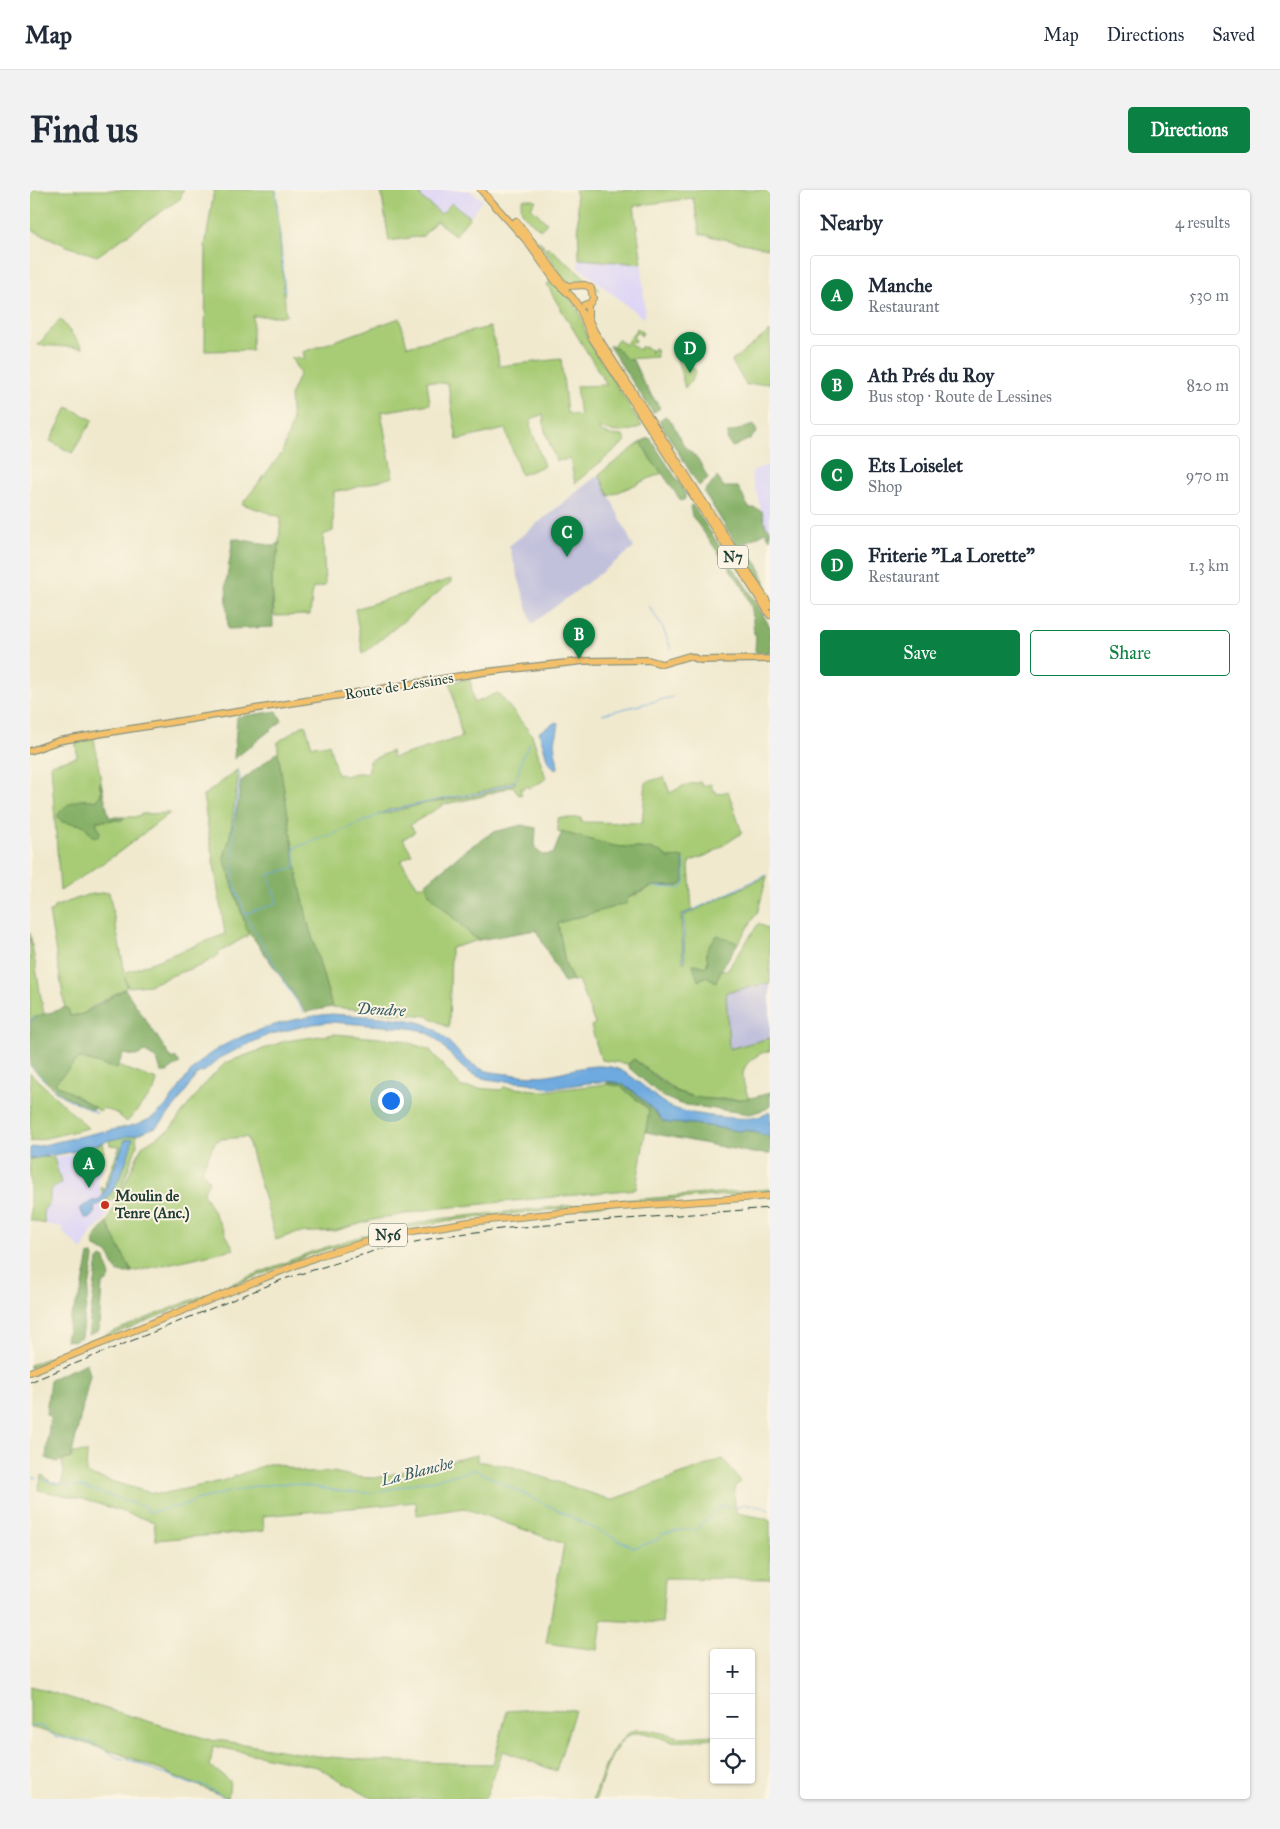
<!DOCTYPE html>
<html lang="en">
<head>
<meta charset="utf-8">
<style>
  body { margin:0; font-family:"IM FELL Great Primer",serif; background:#f2f2f3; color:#1f2937 }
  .controls { position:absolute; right:15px; bottom:15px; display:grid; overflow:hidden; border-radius:5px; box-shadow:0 1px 4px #0004 }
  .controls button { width:45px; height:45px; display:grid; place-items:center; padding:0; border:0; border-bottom:1px solid #e0e1e3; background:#fff; color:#1f2937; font:25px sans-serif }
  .you { position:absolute; left:360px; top:910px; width:18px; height:18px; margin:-12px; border:4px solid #fff; border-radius:50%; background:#1a73e8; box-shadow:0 0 0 8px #1a73e833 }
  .badge { display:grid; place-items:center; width:32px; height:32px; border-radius:50%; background:#0b8043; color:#fff; font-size:16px; font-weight:700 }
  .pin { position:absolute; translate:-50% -41px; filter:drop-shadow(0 1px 2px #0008) }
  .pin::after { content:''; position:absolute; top:26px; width:18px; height:15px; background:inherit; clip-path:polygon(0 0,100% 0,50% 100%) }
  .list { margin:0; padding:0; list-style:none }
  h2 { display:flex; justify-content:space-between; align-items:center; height:65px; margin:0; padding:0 20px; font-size:21px }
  h2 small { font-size:16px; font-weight:400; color:#747a83 }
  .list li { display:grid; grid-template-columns:32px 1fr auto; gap:15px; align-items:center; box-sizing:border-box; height:80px; margin:0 10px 10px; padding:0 10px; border:1px solid #e0e1e3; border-radius:5px }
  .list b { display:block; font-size:19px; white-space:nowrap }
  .list p { margin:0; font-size:16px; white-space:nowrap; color:#747a83 }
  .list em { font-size:16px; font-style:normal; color:#747a83 }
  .actions { display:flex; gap:10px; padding:15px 20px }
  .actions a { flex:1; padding:11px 0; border:1px solid #0b8043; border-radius:5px; text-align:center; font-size:18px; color:#0b8043 }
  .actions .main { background:#0b8043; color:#fff }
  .icon { flex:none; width:28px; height:28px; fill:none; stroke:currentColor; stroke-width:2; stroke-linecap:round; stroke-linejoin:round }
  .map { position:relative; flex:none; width:740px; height:1609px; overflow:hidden; border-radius:5px }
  header { display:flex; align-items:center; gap:30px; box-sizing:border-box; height:70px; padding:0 25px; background:#fff; border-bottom:1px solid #e0e1e3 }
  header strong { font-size:24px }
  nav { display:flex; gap:28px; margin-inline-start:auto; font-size:18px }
  .intro { display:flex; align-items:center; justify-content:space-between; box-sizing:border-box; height:120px; padding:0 30px }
  h1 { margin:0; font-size:35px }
  .button { padding:12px 22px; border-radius:5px; background:#0b8043; color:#fff; font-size:18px; font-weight:700 }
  main { display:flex; gap:30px; padding:0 30px }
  aside { flex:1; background:#fff; border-radius:5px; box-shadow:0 1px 4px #0004 }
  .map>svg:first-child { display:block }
</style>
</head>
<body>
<header>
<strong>Map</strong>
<nav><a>Map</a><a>Directions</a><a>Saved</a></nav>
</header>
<div class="intro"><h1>Find us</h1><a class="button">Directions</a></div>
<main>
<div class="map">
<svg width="740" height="1609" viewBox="0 0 740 1609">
  <rect width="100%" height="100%" fill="#fcf5e5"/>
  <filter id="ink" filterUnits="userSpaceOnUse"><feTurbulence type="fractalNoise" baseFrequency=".02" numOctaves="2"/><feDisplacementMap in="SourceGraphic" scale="10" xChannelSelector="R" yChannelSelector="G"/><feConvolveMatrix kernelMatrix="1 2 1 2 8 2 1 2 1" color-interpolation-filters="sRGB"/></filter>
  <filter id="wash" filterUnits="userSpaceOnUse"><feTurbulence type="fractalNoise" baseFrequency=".0096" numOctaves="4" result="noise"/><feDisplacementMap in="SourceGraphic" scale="20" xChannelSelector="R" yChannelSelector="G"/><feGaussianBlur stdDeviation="1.12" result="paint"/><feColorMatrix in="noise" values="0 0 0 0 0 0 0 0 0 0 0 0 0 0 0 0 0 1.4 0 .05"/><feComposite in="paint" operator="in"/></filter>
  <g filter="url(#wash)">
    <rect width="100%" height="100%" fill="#f0e9ce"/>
    <!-- built -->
    <g fill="#ddd5f6">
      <polygon points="389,0 439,0 453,10 440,27 434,22 418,15 411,24 391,7"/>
      <polygon points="549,69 612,74 615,127 613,128 548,77"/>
      <polygon points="740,274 740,339 736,336 721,285 724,280"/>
      <polygon points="48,963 72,973 73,977 67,991 72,1007 79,1017 75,1030 62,1042 52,1060 34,1043 32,1037 15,1034 13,1021 20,1012 20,1001 31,993 24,968"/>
    </g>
    <!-- industrial -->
    <g fill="#c2c1dc">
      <polygon points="569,284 604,358 502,434 479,356"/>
      <polygon points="740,793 740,848 699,859 696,802"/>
    </g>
    <!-- green -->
    <g fill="#a8cc76" stroke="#648455" fill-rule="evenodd">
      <polygon points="0,0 154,0 151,3 151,8 67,66 37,56 0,39"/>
      <polygon points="184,0 246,0 256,126 223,126 222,160 175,161 176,58 175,57"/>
      <polygon points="351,0 389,0 391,7 411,24 422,13 440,27 425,45 406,31 393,46 359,51"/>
      <polygon points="545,0 740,0 740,59 670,44 663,8 604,16 612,74 549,69 548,22"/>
      <path d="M493,9H503L506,11L501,17L517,33L511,40C500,31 486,23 493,9Z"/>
      <polygon points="507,50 513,54 514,58 518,57 570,100 560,94 541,95 532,89 527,78"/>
      <path d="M521,91L531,101L539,106L550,123L558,150L612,236C597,243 585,244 569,238V241L580,245L593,246L596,251L545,293L540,269L526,271L515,241L513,224L502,229L500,235L514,276L491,285L475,239L427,250L418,194L397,191L400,214L351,222L363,287L317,300L304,301L303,341L293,345L295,396L283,398L280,425L244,426L242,387L248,363L251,327L212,314L252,263L262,233L260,206L270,183L261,168L275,169L273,162L370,128L377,156L460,137L468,165L469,176L531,169L537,223L550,226L546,196L577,195L523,106L517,94Z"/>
      <polygon points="30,129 53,158 8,155"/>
      <polygon points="607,138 613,143 611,146 607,142 603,147 606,150 605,152 603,151 600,154 609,160 612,156 614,158 616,157 621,160 620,163 624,158 626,159 627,167 596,169 589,160 583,156 588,149 595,155"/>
      <polygon points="740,141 740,193 716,195 702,171"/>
      <polygon points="646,165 666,180 664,186 655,198"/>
      <polygon points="38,217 63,230 42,263 20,251"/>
      <polygon points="614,250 613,254 621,270 632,283 579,306 569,284"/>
      <polygon points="421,389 421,392 333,464 325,419"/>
      <path d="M440,489L444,513L468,503L502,545L516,588L513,591L499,598L497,596L490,600L492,604L489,605L483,596L450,607L415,614L380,635L385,642L373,649L382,664L371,671L388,697L395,694L400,705L441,745L449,750L421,758L419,838L398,826L302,817L278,733L266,677L248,562V552L275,534L282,556L299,554L307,585L311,584L315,586L325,583H336L339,580V571L361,561L363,568L432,547L420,492ZM483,591L486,593L449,605L397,613L348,625L358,620L448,603Z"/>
      <polygon points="64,548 71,592 70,594 71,604 46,634 54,635 70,643 66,631 92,630 94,627 105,627 112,624 140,623 88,663 30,701 21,574 47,567 46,552"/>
      <polygon points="207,580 208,588 200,647 194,668 218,743 217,746 188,763 189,765 170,776 151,782 119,795 98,797 95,787 97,797 62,817 53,824 40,826 38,819 35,817 19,722 23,721 24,717 57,705 79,702 95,783 195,744 173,606"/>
      <path d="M634,587L640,603L655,595L671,592L672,596L681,594L683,601H686L687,604L698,601L712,643L680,664L661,671L659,676L662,720L651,725L653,772H655L653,728L655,725L737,686L728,721L708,753L687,746L676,777L663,774L686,792L691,780H697L729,733L740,740V793L696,802L699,859L740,848V861C734,862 731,863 725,867C708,878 712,891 719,909H671L646,901L604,869L598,874L571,870L561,836L565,834L548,790L543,791L535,773L528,733L597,713V709L624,696L647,697L652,694L654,690L653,667L639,668L631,662L620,659L584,656L528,642V628H551V632L612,633L616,592Z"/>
      <polygon points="0,743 14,825 4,827 0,831"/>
      <polygon points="305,844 371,850 400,860 431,897 471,900 474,897 516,901 577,894 590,896 619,920 606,999 402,1019 343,1030 305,1041 265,1043 246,1050 217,947 191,949 185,952 172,980 179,991 173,1003 204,1059 102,1082 77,1033 112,956 140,939 172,897 195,873 255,851"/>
      <polygon points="49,868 87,879 88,876 127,890 124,901 97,932 86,923 73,918 70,921 25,893"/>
      <polygon points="0,883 58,938 0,952"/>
      <path d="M106,944L107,956L88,1006L79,1012L76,1008C88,998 100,963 102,948L95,950L73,1004L70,996L73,999L76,996L75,994L90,956L80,955L79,950Z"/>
      <polygon points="73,953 74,957 72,973 48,963 47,961"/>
      <polygon points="14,967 24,968 31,993 20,1001 20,1012 13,1021 15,1034 0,1030 0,969"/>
      <polygon points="740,999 740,1002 589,1013 416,1031 361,1041 282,1064 0,1178 0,1175 281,1062 348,1041 408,1029 584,1011"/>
      <polygon points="57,1262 56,1284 118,1302 131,1304 192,1291 238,1274 247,1274 276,1283 303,1282 326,1287 345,1288 447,1265 447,1271 483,1277 581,1310 693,1269 711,1292 705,1296 704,1314 707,1323 734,1328 740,1331 740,1389 635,1388 632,1433 572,1430 568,1460 516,1453 534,1354 434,1318 387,1325 386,1312 233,1326 234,1341 126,1350 124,1332 53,1309 8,1300 12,1285 22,1293 31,1294 34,1283 32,1271 41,1268 42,1263"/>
      <polygon points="0,1496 184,1551 188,1550 287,1566 348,1571 463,1574 477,1521 507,1519 545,1520 526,1581 473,1561 455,1609 343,1609 287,1577 183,1556 180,1576 200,1591 198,1608 91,1564 0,1537"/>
      <path d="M606,1540H617L651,1547L684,1545V1548C670,1549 655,1553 641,1551C630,1549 619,1542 607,1543C584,1545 572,1590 566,1609H563C572,1588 581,1547 606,1540Z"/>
    </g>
    <!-- forest -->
    <g fill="#86b067" stroke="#52764e">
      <path d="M579,156C587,155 591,163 596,169L603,170L613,192L630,218L623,223Z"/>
      <polygon points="635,226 639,229 643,234 654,256 668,269 678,288 669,296 629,231"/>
      <path d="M724,235L727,242L720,249L703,257C697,253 696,250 698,243Z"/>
      <polygon points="620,248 655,302 655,309 651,311 632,283 621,270 612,254 614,250"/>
      <polygon points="687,287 694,297 708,297 719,318 724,318 732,321 736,336 740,339 740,349 736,342 715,353 715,358 729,377 735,391 734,394 731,394 674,302"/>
      <polygon points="662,314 719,401 740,437 740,462 728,463 725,461 726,444 724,444 722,419 713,397 662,326 660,317"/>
      <polygon points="203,348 244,356 250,352 242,387 243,437 198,439 196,394"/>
      <polygon points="247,521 252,531 204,569 207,527"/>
      <polygon points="248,562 266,677 278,733 302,817 276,822 224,749 218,743 194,668 208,615 211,591"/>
      <path d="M71,592L79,627H94L92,630L66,631L70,643L68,647L62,646L54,635L32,632L27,626C37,611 51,607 67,611L71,604L70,594Z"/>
      <path d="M492,635L506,638L505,658L512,665L523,664L532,642L584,656L620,659L631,662L639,668L653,667C655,703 657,694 626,696C617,697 605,705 597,708L598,713L528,733L535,773L543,791L534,793L506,740L449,750L441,745L400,705L395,694L437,659L463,642Z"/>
      <path d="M687,745L708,753L691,780L686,792L676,786L668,791L663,774L676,777L678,770C673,761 681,753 687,745Z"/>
      <path d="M95,799L142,869L145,867L150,873L137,882H131L127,869L115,862L106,866L93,864L87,879L49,868L25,893L65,918L63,920L28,903L0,876V831C9,822 24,824 35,817L38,819L40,826L53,824Z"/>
      <path d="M604,869C615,878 635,896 648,902C673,912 716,913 740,902V916L736,919L720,924L650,914L632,906L598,877V874Z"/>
      <polygon points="578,892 589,893 600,899 624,921 632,931 639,933 664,934 709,941 717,940 740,947 740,964 723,963 616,942 619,919 590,896 577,894"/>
      <path d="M77,1033L102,1082C82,1086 86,1077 78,1063L65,1057L63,1053L65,1047Z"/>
      <polygon points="59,1065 63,1065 64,1068 51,1147 43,1151 36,1150 40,1128 52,1100"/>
      <polygon points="71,1067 75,1069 80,1087 77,1092 72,1094 69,1140 58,1145 68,1070"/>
      <polygon points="57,1173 60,1185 41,1268 27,1272 16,1268 20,1226 16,1224 20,1189"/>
    </g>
    <!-- water -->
    <g fill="#6eaadf" stroke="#46748a">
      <path d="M526,532L528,533C529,542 526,544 525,553C524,561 528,570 528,578L526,580L518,572L509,542Z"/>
      <path d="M302,824C324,826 382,826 399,836C424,849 430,876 462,882C475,884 505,887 518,885C541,881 562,872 585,878C606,885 619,904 637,915C650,924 706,930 722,928C729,927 734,925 740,922V947L717,940L709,941L664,934L639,933C630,930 629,925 622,919C613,909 602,898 589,893C574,888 539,897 521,898C513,898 506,895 499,893C482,891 465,892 449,887C427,880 419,858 401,845C394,841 387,839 379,838L300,832L283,834L238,845L191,867L175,881L167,884L150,910L132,932L126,937L108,944L80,950L47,961L0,969V958L74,941L75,943L78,941C94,937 112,935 126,925C142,914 153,887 170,872C199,845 262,827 302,824Z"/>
      <path d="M103,948C98,969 89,996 74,1012C71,1014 67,1015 64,1018L65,1022L59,1029L55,1028L49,1019L62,1011H67L72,1007L95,950Z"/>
    </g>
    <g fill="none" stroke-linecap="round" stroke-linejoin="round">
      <!-- stream -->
      <g stroke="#6eaadf" stroke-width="1">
        <polyline points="246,0 255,102"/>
        <polyline points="619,416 633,438 641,459"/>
        <polyline points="573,524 642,507"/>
        <polyline points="208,579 210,588 203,637 204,694 215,724 261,803 274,822"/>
        <polyline points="624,697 652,698 655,692 654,669"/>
        <polyline points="215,724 247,713 239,685 266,677 264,658 314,640 358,621 421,607 451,603 485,592 493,566 500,553"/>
        <polyline points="654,771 653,725 736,685"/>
        <polyline points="0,832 5,827"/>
        <polyline points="0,876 16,892"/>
        <polyline points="23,897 32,906 67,923"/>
        <polyline points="0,1287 7,1288"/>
        <path d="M12,1289L24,1293L52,1297L115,1317L118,1322H120L156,1315L166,1310L225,1296L259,1293L315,1302L343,1303L395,1291L406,1290L412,1287L432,1284L443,1279L605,1358L629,1349L631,1344C643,1343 653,1337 664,1341L691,1316L707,1318L713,1314L732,1317L740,1321"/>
        <polyline points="0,1538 5,1535 13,1537 26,1547 51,1550 68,1555 86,1567 107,1572 129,1583 139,1585 160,1594 175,1596 198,1609"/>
      </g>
    </g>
  </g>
  <g filter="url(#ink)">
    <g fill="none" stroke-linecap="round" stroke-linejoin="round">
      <!-- major casing -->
      <g stroke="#889381" stroke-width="8">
        <polyline id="major" points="0,561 28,551 81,542 455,482 554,471 618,470 632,474 659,466 670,470 740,469"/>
      </g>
      <!-- highway casing -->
      <g stroke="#889381" stroke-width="8">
        <g id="highway">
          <polyline points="451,0 496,50 526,92 542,107 550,119 562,148 740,425"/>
          <polyline points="486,31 511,63 532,92 538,96 555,95 561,98 563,108 560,113 554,115"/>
          <polyline points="558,114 558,128 564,141 740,416"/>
          <polyline points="0,1182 291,1065 365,1044 439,1032 577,1018 740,1006"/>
        </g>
      </g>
      <!-- major -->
      <use href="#major" stroke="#f4c16a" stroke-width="5.5"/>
      <!-- highway -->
      <use href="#highway" stroke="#f4c16a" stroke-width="6"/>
      <!-- rail -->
      <polyline stroke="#1f3d34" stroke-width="1" stroke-dasharray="8 4" stroke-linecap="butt" points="0,1192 254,1089 348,1060 413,1046 479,1038 740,1018"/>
    </g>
  </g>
  <!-- markers -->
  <circle fill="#c8321e" stroke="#fcf5e5" stroke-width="2" cx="75" cy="1015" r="5"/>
  <g text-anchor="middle" stroke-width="4" stroke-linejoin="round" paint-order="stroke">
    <!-- shield labels -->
    <g fill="#fcf5e5" stroke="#617469" stroke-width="1">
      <rect x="688" y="355.5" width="30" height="23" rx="4"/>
      <rect x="339" y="1033.5" width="38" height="23" rx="4"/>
    </g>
    <g font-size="14" font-weight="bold" fill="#1f3d34">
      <text x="703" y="372">N7</text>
      <text x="358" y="1050">N56</text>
    </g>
    <!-- street labels -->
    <g font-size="15" fill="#1f3d34" stroke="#fcf5e5">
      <text transform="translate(369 496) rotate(-9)" y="5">Route de Lessines</text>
    </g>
    <!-- poi labels -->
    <g font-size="15" font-weight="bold" fill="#1f3d34" stroke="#fcf5e5" text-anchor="start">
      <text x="85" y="1011">Moulin de<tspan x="85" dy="17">Tenre (Anc.)</tspan></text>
    </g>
    <!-- water labels -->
    <g font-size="16" font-style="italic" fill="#375e67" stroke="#fcf5e5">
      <text transform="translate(351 819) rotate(3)" y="6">Dendre</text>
      <text transform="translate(387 1281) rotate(-14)" y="6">La Blanche</text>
    </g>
  </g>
</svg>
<div class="controls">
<button>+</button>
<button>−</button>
<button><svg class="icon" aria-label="locate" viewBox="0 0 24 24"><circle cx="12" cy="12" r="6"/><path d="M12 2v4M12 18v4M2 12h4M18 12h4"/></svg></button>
</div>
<div class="you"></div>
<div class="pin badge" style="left:59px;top:998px">A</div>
<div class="pin badge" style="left:549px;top:469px">B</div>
<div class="pin badge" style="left:537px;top:367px">C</div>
<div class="pin badge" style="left:660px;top:183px">D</div>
</div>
<aside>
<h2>Nearby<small>4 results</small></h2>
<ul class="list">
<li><span class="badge">A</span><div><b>Manche</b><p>Restaurant</p></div><em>530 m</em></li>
<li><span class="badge">B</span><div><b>Ath Prés du Roy</b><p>Bus stop · Route de Lessines</p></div><em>820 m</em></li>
<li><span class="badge">C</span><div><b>Ets Loiselet</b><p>Shop</p></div><em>970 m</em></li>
<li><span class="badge">D</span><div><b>Friterie &quot;La Lorette&quot;</b><p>Restaurant</p></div><em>1.3 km</em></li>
</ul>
<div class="actions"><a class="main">Save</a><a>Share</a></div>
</aside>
</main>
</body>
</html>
